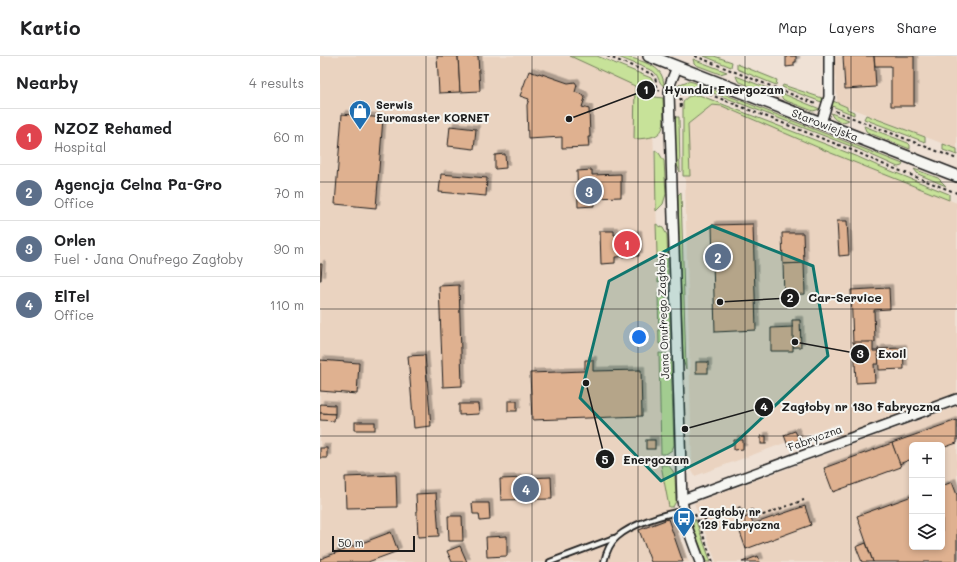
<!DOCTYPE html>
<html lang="en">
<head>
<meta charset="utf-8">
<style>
  body { margin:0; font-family:Mali,sans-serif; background:#f2f2f2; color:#202124 }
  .controls { position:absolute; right:12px; bottom:12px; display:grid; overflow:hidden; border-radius:6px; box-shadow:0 2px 6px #0003 }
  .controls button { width:36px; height:36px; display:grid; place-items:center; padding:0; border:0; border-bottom:1px solid #e0e0e0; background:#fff; color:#202124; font:20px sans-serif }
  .scale { position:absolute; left:12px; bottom:10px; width:83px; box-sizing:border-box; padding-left:4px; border:2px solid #1c1c1c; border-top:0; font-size:11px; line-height:14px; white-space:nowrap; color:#1c1c1c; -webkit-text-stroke:3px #f6f6f2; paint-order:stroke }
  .you { position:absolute; left:319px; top:281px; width:14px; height:14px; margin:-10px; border:3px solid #fff; border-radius:50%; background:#1a73e8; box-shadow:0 0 0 6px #1a73e833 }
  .badge { display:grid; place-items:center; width:26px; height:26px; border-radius:50%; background:#db2777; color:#fff; font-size:13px; font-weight:700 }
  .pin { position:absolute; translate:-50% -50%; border:2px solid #fff; box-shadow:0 1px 4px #0006 }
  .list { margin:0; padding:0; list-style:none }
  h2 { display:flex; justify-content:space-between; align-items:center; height:52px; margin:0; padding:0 16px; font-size:17px }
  h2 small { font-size:13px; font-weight:400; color:#757577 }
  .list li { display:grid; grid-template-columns:26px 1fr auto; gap:12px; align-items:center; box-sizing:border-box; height:56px; padding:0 16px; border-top:1px solid #e0e0e0 }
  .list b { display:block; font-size:15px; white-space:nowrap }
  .list p { margin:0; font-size:13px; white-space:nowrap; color:#757577 }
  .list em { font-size:13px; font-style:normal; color:#757577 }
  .icon { flex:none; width:22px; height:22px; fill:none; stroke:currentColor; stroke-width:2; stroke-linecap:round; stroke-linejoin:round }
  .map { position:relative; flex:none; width:637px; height:506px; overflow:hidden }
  header { display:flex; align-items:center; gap:24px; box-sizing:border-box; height:56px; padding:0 20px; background:#fff; border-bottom:1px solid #e0e0e0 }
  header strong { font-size:19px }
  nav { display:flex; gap:22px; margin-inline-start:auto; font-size:14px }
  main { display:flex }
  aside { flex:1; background:#fff }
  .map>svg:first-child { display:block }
</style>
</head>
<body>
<header>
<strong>Kartio</strong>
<nav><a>Map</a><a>Layers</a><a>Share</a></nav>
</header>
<main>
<aside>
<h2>Nearby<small>4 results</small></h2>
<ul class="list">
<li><span class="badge" style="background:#e0444e">1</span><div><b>NZOZ Rehamed</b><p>Hospital</p></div><em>60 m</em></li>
<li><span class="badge" style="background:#5c6f8a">2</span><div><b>Agencja Celna Pa-Gro</b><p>Office</p></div><em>70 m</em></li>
<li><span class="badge" style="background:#5c6f8a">3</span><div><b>Orlen</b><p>Fuel · Jana Onufrego Zagłoby</p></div><em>90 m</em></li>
<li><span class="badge" style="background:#5c6f8a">4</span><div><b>ElTel</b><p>Office</p></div><em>110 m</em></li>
</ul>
</aside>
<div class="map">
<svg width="637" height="506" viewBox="0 0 637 506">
  <defs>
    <filter id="shadow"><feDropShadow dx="3.5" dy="-3.5" stdDeviation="0" flood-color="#0004"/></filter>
  </defs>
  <rect width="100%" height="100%" fill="#efe1d5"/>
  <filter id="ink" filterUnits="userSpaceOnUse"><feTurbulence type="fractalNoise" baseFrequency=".025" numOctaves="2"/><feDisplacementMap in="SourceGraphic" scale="8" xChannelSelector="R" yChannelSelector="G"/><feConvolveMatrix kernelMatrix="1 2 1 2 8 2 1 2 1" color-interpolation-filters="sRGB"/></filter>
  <g filter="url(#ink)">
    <!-- built -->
    <g fill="#ead3c0" fill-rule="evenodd">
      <path d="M0,0H260L331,29L337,170L341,409L349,451L369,506H0ZM139,348H158L159,358H139Z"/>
      <polygon points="514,0 637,0 637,93 517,47"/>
      <polygon points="392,49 402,50 511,97 637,147 637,337 520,380 519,367 375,420 372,415 365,121 370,120 368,68"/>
      <path d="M637,350V506H396L374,447ZM592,389H622V491H592Z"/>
    </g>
    <!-- green -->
    <g fill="#c7e299" stroke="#727f5a">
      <path d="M250,0H277L331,22L333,25L335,41L343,42C344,72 349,82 314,83L315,30Z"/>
      <path d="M296,0C308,0 335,7 341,18C343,22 344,26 344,30C338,27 339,19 333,15Z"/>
      <polygon points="384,0 394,0 412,6 411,11"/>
      <polygon points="373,3 407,16 400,18 376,9 374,7"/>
      <polygon points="417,8 457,24 456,29 417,13"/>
      <polygon points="416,20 452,34 446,37 420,26 418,25"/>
      <polygon points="368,25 373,26 583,108 582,110 578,111 538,93 378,31 357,31 360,28"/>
      <polygon points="463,29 505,43 504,47 462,31"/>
      <polygon points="461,37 500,53 493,55 464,44 462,42"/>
      <path d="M379,39L536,100L556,109L629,138V144L511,97L402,50L392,49L368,68L370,120H363V47C366,39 372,40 379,39Z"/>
      <polygon points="513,45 527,51 527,53 534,56 534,59 512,50"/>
      <path d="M511,57L529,64C522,68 513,65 511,57Z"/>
      <polygon points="546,59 605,81 605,86 544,63"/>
      <polygon points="356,61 359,61 360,116 357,109 354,62"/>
      <polygon points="544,70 588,87 590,89 590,93 549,77 546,75"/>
      <polygon points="623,88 637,93 637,99 623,94"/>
      <polygon points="335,94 339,97 344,105 346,138 343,148 336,155"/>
      <polygon points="594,113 618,122 626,130 598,118"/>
      <polygon points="361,136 366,313 363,304 358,143 358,139"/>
      <polygon points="336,168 343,172 347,179 348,217 345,223 338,226"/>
      <polygon points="338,237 346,242 350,248 350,283 347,286 339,288"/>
      <polygon points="339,297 348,298 351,305 354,389 352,394 346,398 341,398"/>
      <polygon points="341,409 348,409 353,415 355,420 356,445 353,451 349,451"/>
      <polygon points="375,463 391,506 386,506 374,473 373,468"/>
    </g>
    <!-- building -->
    <g fill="#dfb190" stroke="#1c1c1c" filter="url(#shadow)">
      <polygon points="117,0 138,0 140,36 119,37"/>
      <polygon points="138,0 158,0 160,35 140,36"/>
      <polygon points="466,0 476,0 476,6 474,6 474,10 466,11"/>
      <polygon points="523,0 554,0 556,31 525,33"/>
      <polygon points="554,0 594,0 594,50 571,50 571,10 555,10"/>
      <polygon points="209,15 218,18 219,17 248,27 255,26 257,29 255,36 263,39 265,42 262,51 269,53 270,81 268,81 269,91 242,92 242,81 208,83 207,49 209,43 200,40"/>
      <polygon points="22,58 63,62 56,152 15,148"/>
      <polygon points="130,70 156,73 154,93 128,90"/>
      <polygon points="185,98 186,112 175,113 175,99"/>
      <polygon points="272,114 272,119 301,118 301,141 273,142 274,150 258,151 257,115"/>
      <polygon points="121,118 167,122 166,140 119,136"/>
      <polygon points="517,165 527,165 529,199 519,200"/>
      <polygon points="433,168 436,274 395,276 392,169"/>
      <polygon points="280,175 294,175 294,179 318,178 319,200 295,201 295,207 281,208"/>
      <polygon points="462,177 483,177 484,207 463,208"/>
      <polygon points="484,207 485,238 464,239 463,208"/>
      <polygon points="0,208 2,208 1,224 0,224"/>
      <polygon points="139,229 142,330 123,331 119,230"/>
      <polygon points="569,232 570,253 554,254 555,286 533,287 531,234"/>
      <polygon points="472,264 480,264 481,291 473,291"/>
      <polygon points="473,271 473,295 451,295 451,272"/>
      <polygon points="534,286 553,286 553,295 558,295 559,308 554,308 555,326 536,327"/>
      <polygon points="583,292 584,313 559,314 558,293"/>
      <polygon points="105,299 111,370 94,372 88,300"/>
      <polygon points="0,304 39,307 37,338 0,335"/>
      <polygon points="265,304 273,304 273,315 321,314 322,360 212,364 210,317 265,315"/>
      <rect x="376" y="306" width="12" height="11"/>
      <rect x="188" y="345" width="9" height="10"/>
      <polygon points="0,348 15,349 15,358 0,357"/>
      <polygon points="139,348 158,348 159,358 139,359"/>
      <polygon points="0,357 15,358 14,365 0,364"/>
      <polygon points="637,364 637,387 622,392 622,389 592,389 592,403 579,408 572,387"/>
      <rect x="35" y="366" width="20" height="8"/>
      <polygon points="475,375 479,383 477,384 477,386 468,390 464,379"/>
      <rect x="441" y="380" width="5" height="8"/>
      <rect x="326" y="384" width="9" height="9"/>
      <polygon points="414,384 423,384 423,393 414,394"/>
      <polygon points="572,387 581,411 513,436 504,412"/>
      <rect x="0" y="392" width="7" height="10"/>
      <polygon points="76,419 77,451 26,452 25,421"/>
      <polygon points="231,421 232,443 181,444 180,423"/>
      <polygon points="632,426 637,439 637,506 553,506 537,460 592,440 592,491 622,491 622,430"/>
      <polygon points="116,437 119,480 98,481 96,438"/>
      <polygon points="152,447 169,447 170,464 160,465 159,458 153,458"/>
      <polygon points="485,450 491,469 426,493 416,465 430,460 433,468"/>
      <polygon points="128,460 142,460 143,485 129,485"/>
      <polygon points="348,463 363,506 331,506 319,474"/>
      <polygon points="71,476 78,495 48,506 0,506 0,503"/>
      <polygon points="187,480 187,500 167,501 166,481"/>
      <polygon points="546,487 553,506 542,506 536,491"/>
      <polygon points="140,490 147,506 132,506 127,495"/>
      <polygon points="438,500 440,506 422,506"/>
    </g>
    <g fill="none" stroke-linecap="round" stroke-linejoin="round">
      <!-- service casing -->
      <g stroke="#1c1c1c" stroke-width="8">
        <g id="service">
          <polyline points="230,506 294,482"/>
          <path d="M284,506C286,497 290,487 297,481C312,468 343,458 363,455"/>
        </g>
      </g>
      <!-- minor casing -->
      <g stroke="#1c1c1c" stroke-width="12">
        <g id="minor">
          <polyline points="357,11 351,26 349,36 362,444 366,468 380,506"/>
          <polyline points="501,67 509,41 509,0"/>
          <polyline points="362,444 637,343"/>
        </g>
      </g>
      <!-- tertiary casing -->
      <g stroke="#1c1c1c" stroke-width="14">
        <polyline id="tertiary" points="329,0 637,120"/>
      </g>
      <!-- path -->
      <g stroke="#1c1c1c" stroke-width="2" stroke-dasharray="3 3" stroke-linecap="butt">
        <path d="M287,0L332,18C338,23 335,31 340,35"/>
        <polyline points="375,0 496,48"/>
        <polyline points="360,36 361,53"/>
        <polyline points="360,36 381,35 539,97 560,107 637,137"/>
        <polyline points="515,55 637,103"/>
        <polyline points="375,458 393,506"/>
        <polyline points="378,466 421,451 423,457 432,454 435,462 484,444"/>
      </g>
      <!-- service -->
      <use href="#service" stroke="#f6f6f2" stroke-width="4.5"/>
      <!-- minor -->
      <use href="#minor" stroke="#f6f6f2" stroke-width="9"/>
      <!-- tertiary -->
      <use href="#tertiary" stroke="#f6f6f2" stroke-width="11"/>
    </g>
  </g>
  <!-- marked area -->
  <path fill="#0f766e" fill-opacity="0.2" stroke="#0f766e" stroke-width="3" stroke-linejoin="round" d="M392,170L493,210L508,300L413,389L341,425L260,342L289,225Z"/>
  <!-- grid -->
  <path fill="none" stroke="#1c1c1c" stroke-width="1" stroke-opacity="0.55" d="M106,0V506M212,0V506M318,0V506M425,0V506M531,0V506M0,126H637M0,253H637M0,380H637"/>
  <!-- icons -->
  <defs>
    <g id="shop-pin" transform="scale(1.15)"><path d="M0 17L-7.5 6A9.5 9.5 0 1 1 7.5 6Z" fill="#1f6fb2" stroke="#f6f6f2"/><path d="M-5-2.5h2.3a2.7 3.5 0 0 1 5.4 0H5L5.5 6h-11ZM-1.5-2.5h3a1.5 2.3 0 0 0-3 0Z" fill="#fff"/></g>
    <g id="bus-pin" transform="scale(1.15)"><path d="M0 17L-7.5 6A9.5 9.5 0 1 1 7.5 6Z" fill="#1f6fb2" stroke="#f6f6f2"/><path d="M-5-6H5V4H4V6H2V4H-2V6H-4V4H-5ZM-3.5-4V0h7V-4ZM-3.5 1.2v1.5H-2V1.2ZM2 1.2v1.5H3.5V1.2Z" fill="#fff"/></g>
  </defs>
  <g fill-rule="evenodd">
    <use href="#shop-pin" x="40" y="55"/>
    <use href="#bus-pin" x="364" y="462"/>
  </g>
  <g text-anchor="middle" stroke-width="4" stroke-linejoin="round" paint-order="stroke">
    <!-- poi labels -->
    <g font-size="11" font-weight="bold" fill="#1c1c1c" stroke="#f6f6f2" text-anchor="start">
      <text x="56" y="53">Serwis<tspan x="56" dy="13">Euromaster KORNET</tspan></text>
      <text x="380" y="460">Zagłoby nr<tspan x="380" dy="13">129 Fabryczna</tspan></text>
    </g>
    <!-- street labels -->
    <g font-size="11" fill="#1c1c1c" stroke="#f6f6f2">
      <text transform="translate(505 69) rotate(21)" y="4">Starowiejska</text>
      <text transform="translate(343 260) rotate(-92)" y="4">Jana Onufrego Zagłoby</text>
      <text transform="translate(495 382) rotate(-20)" y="4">Fabryczna</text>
    </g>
  </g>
  <!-- callouts -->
  <path fill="none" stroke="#1c1c1c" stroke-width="1.5" d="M249 63L326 34M400 246L470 242M475 286L540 298M365 373L444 351M266 327L285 403"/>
  <g fill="#1c1c1c" stroke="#f6f6f2" stroke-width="1.5">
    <circle cx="249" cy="63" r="4"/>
    <circle cx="400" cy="246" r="4"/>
    <circle cx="475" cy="286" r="4"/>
    <circle cx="365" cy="373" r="4"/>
    <circle cx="266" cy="327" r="4"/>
    <circle cx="326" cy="34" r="10"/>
    <circle cx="470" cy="242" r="10"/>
    <circle cx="540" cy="298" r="10"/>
    <circle cx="444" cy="351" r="10"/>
    <circle cx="285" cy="403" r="10"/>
  </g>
  <g font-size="12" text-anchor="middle" font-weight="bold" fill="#fff">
    <text x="326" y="38">1</text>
    <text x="470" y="246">2</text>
    <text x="540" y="302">3</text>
    <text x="444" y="355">4</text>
    <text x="285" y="408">5</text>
  </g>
  <g font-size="12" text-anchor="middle" font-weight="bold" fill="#1c1c1c" stroke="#f6f6f2" stroke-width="4" stroke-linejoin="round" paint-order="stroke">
    <text x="404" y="38">Hyundai Energozam</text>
    <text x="525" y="246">Car-Service</text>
    <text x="572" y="302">Exoil</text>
    <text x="541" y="355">Zagłoby nr 130 Fabryczna</text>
    <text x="336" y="408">Energozam</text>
  </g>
</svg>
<div class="controls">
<button>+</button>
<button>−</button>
<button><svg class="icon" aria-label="layers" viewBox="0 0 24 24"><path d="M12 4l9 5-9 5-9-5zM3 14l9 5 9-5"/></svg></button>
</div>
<div class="scale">50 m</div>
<div class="you"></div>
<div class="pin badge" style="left:307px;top:188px;background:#e0444e">1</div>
<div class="pin badge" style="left:398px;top:201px;background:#5c6f8a">2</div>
<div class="pin badge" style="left:269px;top:135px;background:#5c6f8a">3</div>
<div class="pin badge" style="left:206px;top:433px;background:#5c6f8a">4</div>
</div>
</main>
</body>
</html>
